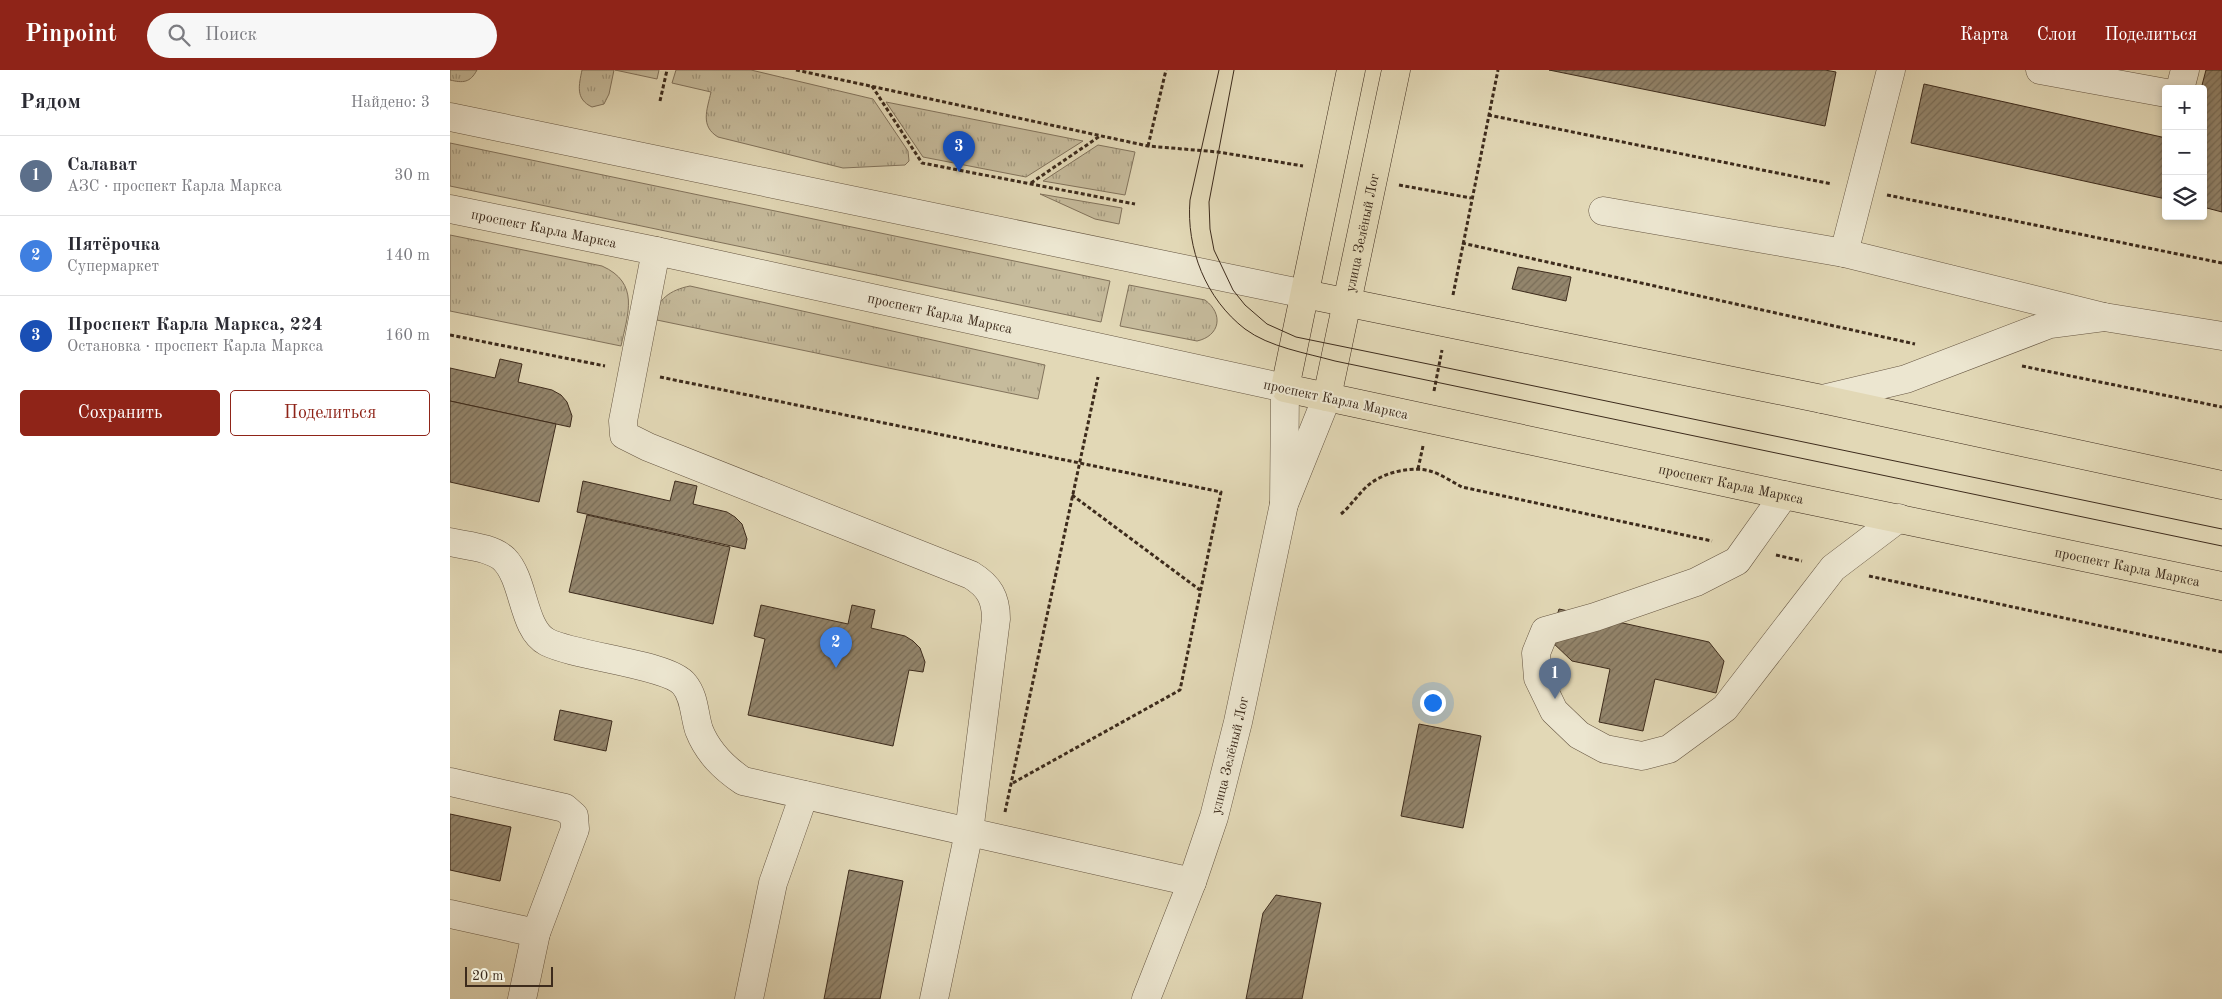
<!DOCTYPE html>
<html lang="ru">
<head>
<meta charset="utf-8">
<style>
  body { margin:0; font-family:"Old Standard TT",serif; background:#f7f7f7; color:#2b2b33 }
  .controls { position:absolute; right:15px; top:15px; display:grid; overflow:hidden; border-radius:5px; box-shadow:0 2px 8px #0003 }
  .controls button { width:45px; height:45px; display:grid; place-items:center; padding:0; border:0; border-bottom:1px solid #e1e1e2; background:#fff; color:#2b2b33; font:25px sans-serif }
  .scale { position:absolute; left:15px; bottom:12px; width:88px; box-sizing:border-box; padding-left:5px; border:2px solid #3d2b1c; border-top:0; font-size:14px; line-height:18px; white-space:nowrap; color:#3d2b1c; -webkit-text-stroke:4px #ece6d0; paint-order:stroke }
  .you { position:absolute; left:982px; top:632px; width:18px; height:18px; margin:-12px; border:4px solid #fff; border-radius:50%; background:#1a73e8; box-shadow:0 0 0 8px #1a73e833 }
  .badge { display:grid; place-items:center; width:32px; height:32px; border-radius:50%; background:#8f2418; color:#fff; font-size:16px; font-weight:700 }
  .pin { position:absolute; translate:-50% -41px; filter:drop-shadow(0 1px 2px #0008) }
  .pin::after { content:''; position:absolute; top:26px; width:18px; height:15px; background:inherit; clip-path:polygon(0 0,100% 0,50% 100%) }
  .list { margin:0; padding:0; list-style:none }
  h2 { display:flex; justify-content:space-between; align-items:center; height:65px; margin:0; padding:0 20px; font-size:21px }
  h2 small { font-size:16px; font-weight:400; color:#7c7c81 }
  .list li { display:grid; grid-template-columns:32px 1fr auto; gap:15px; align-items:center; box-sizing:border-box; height:80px; padding:0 20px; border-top:1px solid #e1e1e2 }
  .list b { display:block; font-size:19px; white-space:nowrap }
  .list p { margin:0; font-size:16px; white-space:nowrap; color:#7c7c81 }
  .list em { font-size:16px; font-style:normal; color:#7c7c81 }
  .actions { display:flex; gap:10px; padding:15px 20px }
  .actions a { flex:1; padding:11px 0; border:1px solid #8f2418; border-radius:5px; text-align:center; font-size:18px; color:#8f2418 }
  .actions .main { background:#8f2418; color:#fff }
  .icon { flex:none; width:28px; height:28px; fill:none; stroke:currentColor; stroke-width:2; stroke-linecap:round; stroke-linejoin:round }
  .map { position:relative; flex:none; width:1772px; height:929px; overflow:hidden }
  header { display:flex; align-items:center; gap:30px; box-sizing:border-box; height:70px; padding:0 25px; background:#8f2418; color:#fff }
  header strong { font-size:24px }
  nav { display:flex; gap:28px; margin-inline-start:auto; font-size:18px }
  .search { width:350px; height:45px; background:#f7f7f7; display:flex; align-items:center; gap:12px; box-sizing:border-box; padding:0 18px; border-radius:28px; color:#7c7c81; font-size:19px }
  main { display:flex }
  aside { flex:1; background:#fff }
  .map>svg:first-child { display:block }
</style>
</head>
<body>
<header>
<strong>Pinpoint</strong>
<div class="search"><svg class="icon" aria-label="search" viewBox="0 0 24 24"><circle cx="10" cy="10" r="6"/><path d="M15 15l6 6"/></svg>Поиск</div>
<nav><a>Карта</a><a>Слои</a><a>Поделиться</a></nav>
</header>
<main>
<aside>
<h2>Рядом<small>Найдено: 3</small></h2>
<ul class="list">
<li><span class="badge" style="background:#5c6f8a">1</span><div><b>Салават</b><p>АЗС · проспект Карла Маркса</p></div><em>30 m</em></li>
<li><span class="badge" style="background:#3f7fe0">2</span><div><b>Пятёрочка</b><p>Супермаркет</p></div><em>140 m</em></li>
<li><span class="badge" style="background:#1a4fb4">3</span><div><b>Проспект Карла Маркса, 224</b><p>Остановка · проспект Карла Маркса</p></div><em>160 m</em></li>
</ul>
<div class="actions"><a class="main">Сохранить</a><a>Поделиться</a></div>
</aside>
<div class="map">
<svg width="1772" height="929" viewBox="0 0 1772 929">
  <defs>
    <pattern id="grass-tufts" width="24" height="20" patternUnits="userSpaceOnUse" patternTransform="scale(1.25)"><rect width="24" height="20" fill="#c6bb9c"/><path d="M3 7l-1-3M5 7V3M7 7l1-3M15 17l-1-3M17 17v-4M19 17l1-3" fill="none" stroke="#a2987e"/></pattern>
    <pattern id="building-hatch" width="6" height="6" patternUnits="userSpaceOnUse" patternTransform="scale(1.25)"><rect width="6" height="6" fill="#93856c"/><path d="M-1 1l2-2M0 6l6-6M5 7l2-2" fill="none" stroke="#796d58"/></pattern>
  </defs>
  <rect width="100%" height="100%" fill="#e2d8b6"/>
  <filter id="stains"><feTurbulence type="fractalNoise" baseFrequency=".004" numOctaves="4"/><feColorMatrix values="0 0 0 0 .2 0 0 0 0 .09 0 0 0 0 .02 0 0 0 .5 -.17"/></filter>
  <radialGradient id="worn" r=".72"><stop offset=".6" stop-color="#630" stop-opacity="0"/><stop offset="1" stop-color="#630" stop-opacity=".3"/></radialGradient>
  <!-- grass -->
  <g fill="url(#grass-tufts)" stroke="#82735c">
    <path d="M0,0H27C20,13 13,13 0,10Z"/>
    <path d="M132,0H164L159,24L154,34L142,37C125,29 129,15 132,0Z"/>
    <polygon points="165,0 209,0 207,9"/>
    <path d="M226,0H301L423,29L458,81L459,91L455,95L393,98L268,67C250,56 257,40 261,22L222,13Z"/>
    <polygon points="436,32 633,71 576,107 473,87"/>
    <polygon points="0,73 660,211 651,252 0,116"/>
    <polygon points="648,75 685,82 675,125 593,111"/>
    <polygon points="590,124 672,138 669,154 645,149"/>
    <path d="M0,165L152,196C190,213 178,243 171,276L0,241Z"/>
    <path d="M679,215L755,230C774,244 770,266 747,271L670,256Z"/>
    <path d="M240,216L595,295L588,329L202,249C208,229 220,220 240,216Z"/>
  </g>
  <!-- building -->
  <g fill="url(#building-hatch)" stroke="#3d2b1c">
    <polygon points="1099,0 1375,0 1386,2 1375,56"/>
    <polygon points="1756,0 1772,0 1772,142 1753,137 1753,19 1751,19"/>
    <polygon points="1474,14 1716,68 1716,129 1461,73"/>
    <polygon points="1068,197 1121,207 1116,231 1062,219"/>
    <polygon points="50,289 72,294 68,312 102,320 111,325 117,332 122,346 120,357 0,331 0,298 45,308"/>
    <polygon points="0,331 106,354 89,432 0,412"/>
    <polygon points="133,411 220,431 225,411 247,416 243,434 277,442 285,447 292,454 297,469 295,479 127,442"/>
    <polygon points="137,445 280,477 263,554 119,522"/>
    <polygon points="311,535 398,554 402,535 425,540 421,558 455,566 463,571 470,578 475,592 473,602 459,600 443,676 298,645 315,569 304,566"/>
    <polygon points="1109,539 1259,572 1274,591 1266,623 1205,609 1193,661 1149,652 1160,599 1122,591 1100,570"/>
    <polygon points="110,640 162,651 156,681 104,670"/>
    <polygon points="969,654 1031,666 1013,758 951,746"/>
    <polygon points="0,744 61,757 50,811 0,800"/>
    <polygon points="399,800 453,811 430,929 374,929"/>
    <polygon points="826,825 871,833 852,929 796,929 813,843"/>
  </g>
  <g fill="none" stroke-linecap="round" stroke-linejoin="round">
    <!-- minor casing -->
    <g stroke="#665642" stroke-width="29">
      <g id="minor">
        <polyline points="1441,0 1394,183 1654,247"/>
        <polyline points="1590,0 1716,23"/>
        <polyline points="1730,19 1735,0"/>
        <polyline points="0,47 855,224"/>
        <path id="s1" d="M0,139L206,181L835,318L834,434"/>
        <polyline points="1153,141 1394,183"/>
        <path d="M206,181L173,351L174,365L198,377L521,505C539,516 546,528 546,549L519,762L484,929"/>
        <polyline points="1372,329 1456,309 1600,254 1654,247 1772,266"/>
        <polyline points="1334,425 1287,491 1246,512 1145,547 1095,561 1086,583 1088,608 1104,641 1129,665 1155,679 1192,686 1219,679 1275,638 1383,498 1449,448"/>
        <path d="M0,472C16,476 41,477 54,489C75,510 72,559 97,572C127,587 218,594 234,614C245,627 244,645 249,660C258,683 274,698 293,711L742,812"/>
        <polyline points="0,712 115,738 124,746 125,759 86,863 72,929"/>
        <polyline points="0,844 86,863"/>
        <polyline points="299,929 323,813 354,725"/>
        <path id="s2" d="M696,929L742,812L764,747L788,652L834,434L877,327"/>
      </g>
    </g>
    <!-- major casing -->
    <g stroke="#3d2b1c" stroke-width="29">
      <g id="major">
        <path id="s3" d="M901,0L835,318L1334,425L1772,516"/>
        <polyline points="855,224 1372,329 1772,415"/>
        <path id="s4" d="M877,327L946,0"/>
      </g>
    </g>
    <!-- path -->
    <g stroke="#3d2b1c" stroke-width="3" stroke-dasharray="4 2.5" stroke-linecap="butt">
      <polyline points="346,0 698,76 768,82 853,96"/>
      <polyline points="422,16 472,93 685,134"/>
      <polyline points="210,31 217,0"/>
      <polyline points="1038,45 1382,114"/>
      <polyline points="698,76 716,0"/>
      <polyline points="581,113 650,66"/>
      <polyline points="949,115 1021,128"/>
      <polyline points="1437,125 1772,193"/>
      <polyline points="1012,173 1465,274"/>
      <polyline points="1003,225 1048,0"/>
      <polyline points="0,265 155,296"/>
      <polyline points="1572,296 1772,337"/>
      <polyline points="210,307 771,422 730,620 561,714"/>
      <polyline points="984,321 992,280"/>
      <polyline points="968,399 973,376"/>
      <polyline points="622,425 750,520"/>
      <path d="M891,444C902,435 910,421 921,413C936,402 962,396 980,401C991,404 1002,412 1012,417L1262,471"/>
      <polyline points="1326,485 1352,491"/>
      <polyline points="1419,506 1772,582"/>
      <polyline points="555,742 648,307"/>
    </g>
    <!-- minor -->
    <use href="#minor" stroke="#ece6d0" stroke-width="28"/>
    <!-- major -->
    <use href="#major" stroke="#e2d8b6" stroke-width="28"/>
    <!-- tram -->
    <g stroke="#3d2b1c" stroke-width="1">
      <path d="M769,0L740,130C736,179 756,229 795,259C819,277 856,283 885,291L1772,476"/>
      <polyline points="784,0 759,132 760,159 764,180 783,220 795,235 817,254 846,267 988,296 1772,459"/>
    </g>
  </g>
  <g text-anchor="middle" stroke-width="4" stroke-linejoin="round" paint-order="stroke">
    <!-- street labels -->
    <g font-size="14" fill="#3d2b1c" stroke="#ece6d0">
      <text dy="5" stroke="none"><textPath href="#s1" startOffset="96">проспект Карла Маркса</textPath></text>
      <text dy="5" stroke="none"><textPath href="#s4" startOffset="168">улица Зелёный Лог</textPath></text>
      <text dy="5" stroke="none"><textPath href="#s1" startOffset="501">проспект Карла Маркса</textPath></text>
      <text transform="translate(886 329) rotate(12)" y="5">проспект Карла Маркса</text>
      <text dy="5" stroke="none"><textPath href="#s3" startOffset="781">проспект Карла Маркса</textPath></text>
      <text dy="5" stroke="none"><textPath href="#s3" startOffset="1186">проспект Карла Маркса</textPath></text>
      <text dy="5" stroke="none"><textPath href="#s2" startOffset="258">улица Зелёный Лог</textPath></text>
    </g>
  </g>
  <rect width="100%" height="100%" filter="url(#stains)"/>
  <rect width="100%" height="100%" fill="url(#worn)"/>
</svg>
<div class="controls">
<button>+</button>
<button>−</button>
<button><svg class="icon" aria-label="layers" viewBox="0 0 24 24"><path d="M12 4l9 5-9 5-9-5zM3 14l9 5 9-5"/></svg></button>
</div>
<div class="scale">20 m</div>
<div class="you"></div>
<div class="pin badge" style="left:1105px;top:629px;background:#5c6f8a">1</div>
<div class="pin badge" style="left:386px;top:598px;background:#3f7fe0">2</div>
<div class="pin badge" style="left:509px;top:102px;background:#1a4fb4">3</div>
</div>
</main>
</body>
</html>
